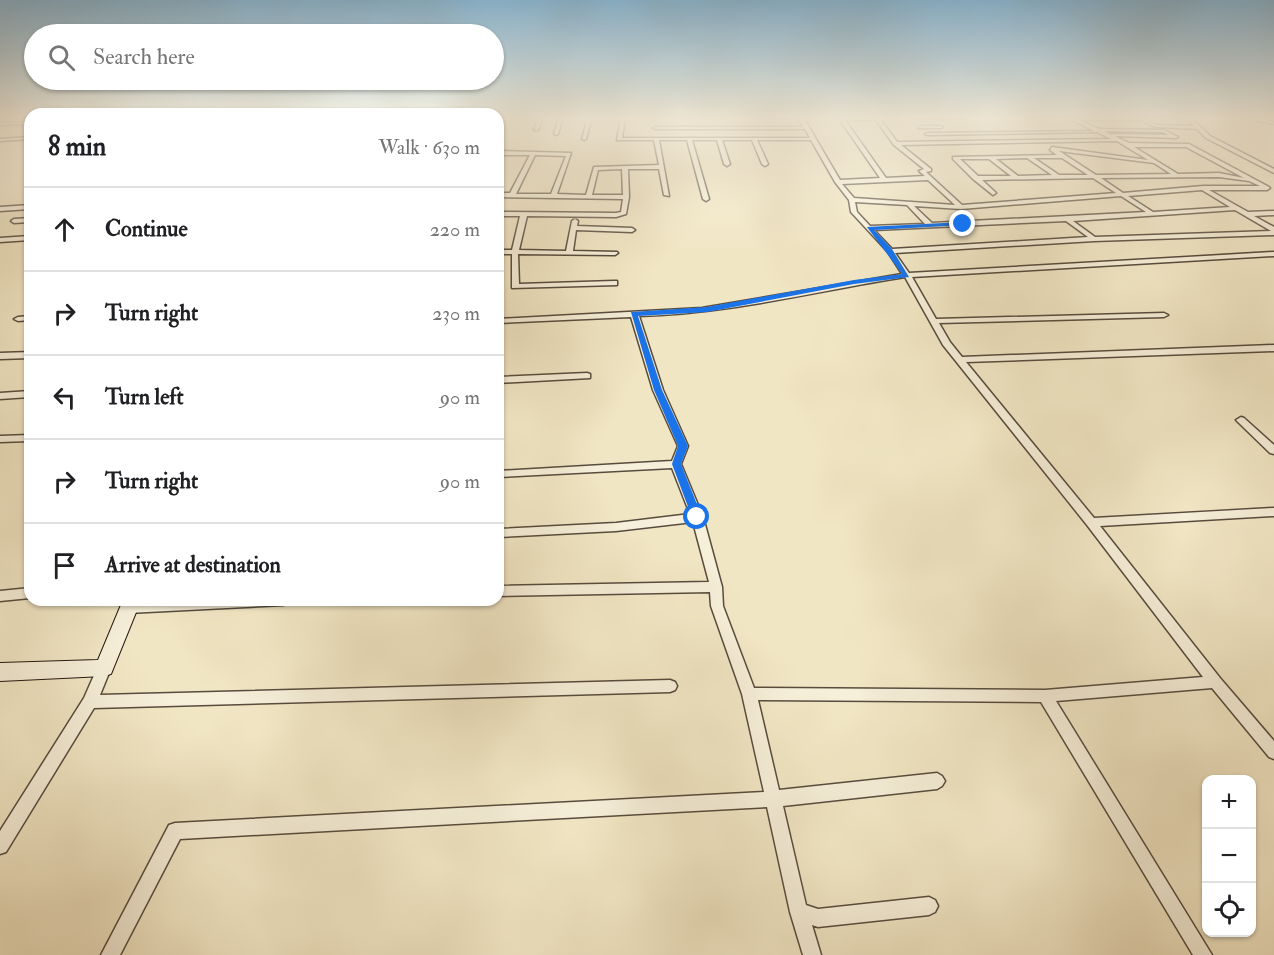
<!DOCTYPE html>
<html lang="en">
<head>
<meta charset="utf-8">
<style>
  body { margin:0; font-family:"IM FELL Double Pica",serif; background:#f6f6f6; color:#202124 }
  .controls { position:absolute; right:18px; bottom:18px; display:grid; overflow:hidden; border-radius:12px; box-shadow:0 2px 4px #0004 }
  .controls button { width:54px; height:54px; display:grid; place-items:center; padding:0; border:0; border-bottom:2px solid #e0e0e0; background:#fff; color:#202124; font:30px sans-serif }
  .stop { position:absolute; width:18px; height:18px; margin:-14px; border:4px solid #1a73e8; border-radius:50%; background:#fff }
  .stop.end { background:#1a73e8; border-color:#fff; box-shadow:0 2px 6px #0008 }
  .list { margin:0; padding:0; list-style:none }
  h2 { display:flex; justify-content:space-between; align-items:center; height:78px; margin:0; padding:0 24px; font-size:26px }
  h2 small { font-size:20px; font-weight:400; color:#757577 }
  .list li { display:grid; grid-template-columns:39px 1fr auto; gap:18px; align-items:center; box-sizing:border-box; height:84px; padding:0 24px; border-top:2px solid #e0e0e0 }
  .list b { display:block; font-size:22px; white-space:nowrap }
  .list em { font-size:20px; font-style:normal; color:#757577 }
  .icon { flex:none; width:33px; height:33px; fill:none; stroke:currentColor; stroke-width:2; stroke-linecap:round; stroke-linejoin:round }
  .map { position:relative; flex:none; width:1274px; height:955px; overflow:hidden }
  .search { position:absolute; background:#fff; box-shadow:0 2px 4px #0004; left:24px; top:24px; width:480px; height:66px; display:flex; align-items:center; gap:15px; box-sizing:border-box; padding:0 21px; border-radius:33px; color:#757577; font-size:22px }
  .panel { position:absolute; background:#fff; box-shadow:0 2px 4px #0004; left:24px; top:108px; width:480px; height:498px; border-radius:18px }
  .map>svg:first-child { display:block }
</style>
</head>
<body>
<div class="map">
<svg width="1274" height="955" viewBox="0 0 1274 955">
  <rect width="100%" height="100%" fill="#f1e6c4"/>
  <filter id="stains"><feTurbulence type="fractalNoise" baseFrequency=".00333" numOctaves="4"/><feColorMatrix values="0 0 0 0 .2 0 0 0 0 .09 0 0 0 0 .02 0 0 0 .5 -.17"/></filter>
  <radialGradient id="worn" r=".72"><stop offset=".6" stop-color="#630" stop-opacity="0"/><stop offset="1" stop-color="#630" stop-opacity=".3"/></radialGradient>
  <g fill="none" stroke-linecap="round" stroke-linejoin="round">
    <!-- street casing -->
    <g stroke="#584c3e" stroke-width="3">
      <g id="street">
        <polygon points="539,117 543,117 538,130 534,130"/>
        <polygon points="559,117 563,117 558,134 556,135 554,134"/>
        <polygon points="588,117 592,117 586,139 584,140 582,139"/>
        <path d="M621,117H625L622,138H810L805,129H655L653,128L655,127H803L799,119L707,117H803L840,180L880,178L838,117H884L880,119L897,142L1111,139L1097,132L927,135L925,134L927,133L1094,131L1066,117L1142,118L1157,125L1194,126L1187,119L1171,117H1190L1210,136L1274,169V173L1272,172L1206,138L1197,129L1155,127L1141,120H1079L1099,129L1164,130L1178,137L1176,138L1115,136L1129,143L1189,144L1269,187L1270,188L1267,190H1209L1248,212L1274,211V215L1254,216L1274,227V235L1094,241L895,253L909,273L1274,252V256L912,277L936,319L1164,313L1168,315L1164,317L939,323L950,342L962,357L1274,345V351L966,362L1094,518L1274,508V516L1100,526L1220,678L1274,741V759L1269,757L1212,688L1056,701L1212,955H1193L1041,702L758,700L779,790L937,773L942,776L945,781L942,786L937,789L783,806L806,905L818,909L929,897L935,900L938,906L935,912L929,915L818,927L812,925L821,955H803L790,912L767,807L180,839L120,955H101L169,825L175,823L764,792L742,694L711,606L710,592L498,596V586L709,582L693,522L616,531L498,537V529L616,523L690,514L672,468L498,477V471L672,461L678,446L653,390L631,317L498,323V319L702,308L902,274L888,252L851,212L849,200L835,182L811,140H757L768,164L765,166L762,164L752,140H722L730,164L727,166L724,164L717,140H692L709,199L706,201L703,199L687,140H659L669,196L664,195L659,169H628L629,197L626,214L616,217L527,216L519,250L566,251L572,221L575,219L578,221L577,226L632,228L635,230L632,232L576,230L573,251L617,252L618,253L615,255L518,254L519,284L614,281H617V285L512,288V254H498V250H512L520,216H498V212L616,213L621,212L623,199L498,197V193H510L530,155H498V151L571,153L557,194L586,195L594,167L659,165L654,140H617ZM845,120H876L894,145L924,169L919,171L925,176L886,178ZM1104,131L1163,132L1169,135L1114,134L1112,135ZM1117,141L1148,160L1052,147L1050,150L1057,155L953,157V159L973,179L993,195L996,193L995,192L982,180L1093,178L1116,193L962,205L926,172L931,171V169L901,145ZM1134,147H1186L1244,178L1219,173L1178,174ZM1059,151L1154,163L1171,174L1096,175ZM535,155L566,156L551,194H516ZM1027,158L1052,175L1018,176L996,159ZM1034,158H1062L1088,175H1059ZM960,159H989L1011,176H978ZM622,169L623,195H592L598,170ZM1219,177L1249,181L1260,186H1203L1123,193L1101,178ZM928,180L955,205L854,198L842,184ZM1202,190L1230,207L1153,212L1128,196ZM1121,196L1146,212L932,223L914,206L961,209ZM855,202L907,205L925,224L870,226L857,212ZM1235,210L1271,231L1095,237L1073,221ZM1066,221L1088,237L892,249L874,230ZM905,277L943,345L1087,525L1203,677L1045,690L754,688L723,606L722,587L703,517L681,464L688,446L663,390L639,316C729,314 816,291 905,277Z"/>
        <polygon points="886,117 970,117 970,118 947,119"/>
        <polygon points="1241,117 1253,117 1274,122 1274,124"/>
        <polygon points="30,122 30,124 0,125 0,123"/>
        <polygon points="920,126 941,126 943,127 941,128 918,128"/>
        <polygon points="30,137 30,139 0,141 0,139"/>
        <polygon points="30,205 30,209 0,211 0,207"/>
        <polygon points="30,218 30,222 14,223 11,221 14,219"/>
        <polygon points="30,236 30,240 0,242 0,238"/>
        <polygon points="30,316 30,320 18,321 14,319 18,317"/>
        <polygon points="30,352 30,358 0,359 0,353"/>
        <polygon points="587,373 590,374 590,378 498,383 498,377"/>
        <polygon points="30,391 30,397 0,399 0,393"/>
        <polygon points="1241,417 1244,418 1274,445 1274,454 1270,453 1238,422 1236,420"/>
        <polygon points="30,435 30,441 0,442 0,436"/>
        <polygon points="30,588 30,598 0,601 0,591"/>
        <polygon points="185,600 289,600 287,604 283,605 128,613 124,612 122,608 124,604 128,603"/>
        <polygon points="104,662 109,664 111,668 100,695 670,680 675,682 677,686 675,690 670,692 94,708 6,852 0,854 0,831 84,698 99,664"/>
      </g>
    </g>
    <!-- secondary casing -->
    <g stroke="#251811" stroke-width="2">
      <polygon id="secondary" points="123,600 141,600 111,674 104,676 0,681 0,663 98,660"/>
    </g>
    <!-- street -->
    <use href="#street" fill="#f6efd9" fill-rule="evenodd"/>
    <!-- secondary -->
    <use href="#secondary" fill="#f6efd9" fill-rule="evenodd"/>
  </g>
  <!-- sky -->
  <linearGradient id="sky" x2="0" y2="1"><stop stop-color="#89b8d6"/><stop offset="0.47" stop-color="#f9f4e4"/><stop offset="1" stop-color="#f9f4e4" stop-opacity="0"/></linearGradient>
  <rect width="1274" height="251" fill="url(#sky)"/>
  <!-- route -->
  <polygon fill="#1a73e8" points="963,222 966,225 874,230 892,249 909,277 854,284 707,312 638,316 662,390 688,446 681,464 702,517 701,520 693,520 672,464 678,446 654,390 631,312 707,307 854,280 902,274 867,227"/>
  <rect width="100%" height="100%" filter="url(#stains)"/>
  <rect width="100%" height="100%" fill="url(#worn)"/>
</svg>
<div class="controls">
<button>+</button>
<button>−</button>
<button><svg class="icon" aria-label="locate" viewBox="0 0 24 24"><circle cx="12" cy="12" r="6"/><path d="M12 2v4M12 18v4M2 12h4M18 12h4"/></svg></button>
</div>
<div class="stop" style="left:697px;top:517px"></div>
<div class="stop end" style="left:963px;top:224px"></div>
<div class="search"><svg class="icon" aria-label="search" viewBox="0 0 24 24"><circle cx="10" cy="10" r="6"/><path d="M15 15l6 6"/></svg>Search here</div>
<section class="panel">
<h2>8 min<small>Walk · 630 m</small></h2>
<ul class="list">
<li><svg class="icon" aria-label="ahead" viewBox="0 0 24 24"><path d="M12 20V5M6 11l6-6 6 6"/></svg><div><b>Continue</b></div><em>220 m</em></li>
<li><svg class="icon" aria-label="right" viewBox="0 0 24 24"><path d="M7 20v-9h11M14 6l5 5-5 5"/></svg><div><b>Turn right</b></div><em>230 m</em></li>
<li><svg class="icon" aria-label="left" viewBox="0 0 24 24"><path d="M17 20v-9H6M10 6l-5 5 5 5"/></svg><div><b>Turn left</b></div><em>90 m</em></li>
<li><svg class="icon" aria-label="right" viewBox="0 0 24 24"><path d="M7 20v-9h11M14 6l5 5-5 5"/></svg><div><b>Turn right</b></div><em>90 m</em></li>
<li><svg class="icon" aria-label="arrive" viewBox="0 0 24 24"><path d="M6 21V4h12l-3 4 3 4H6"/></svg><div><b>Arrive at destination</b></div></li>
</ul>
</section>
</div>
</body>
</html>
